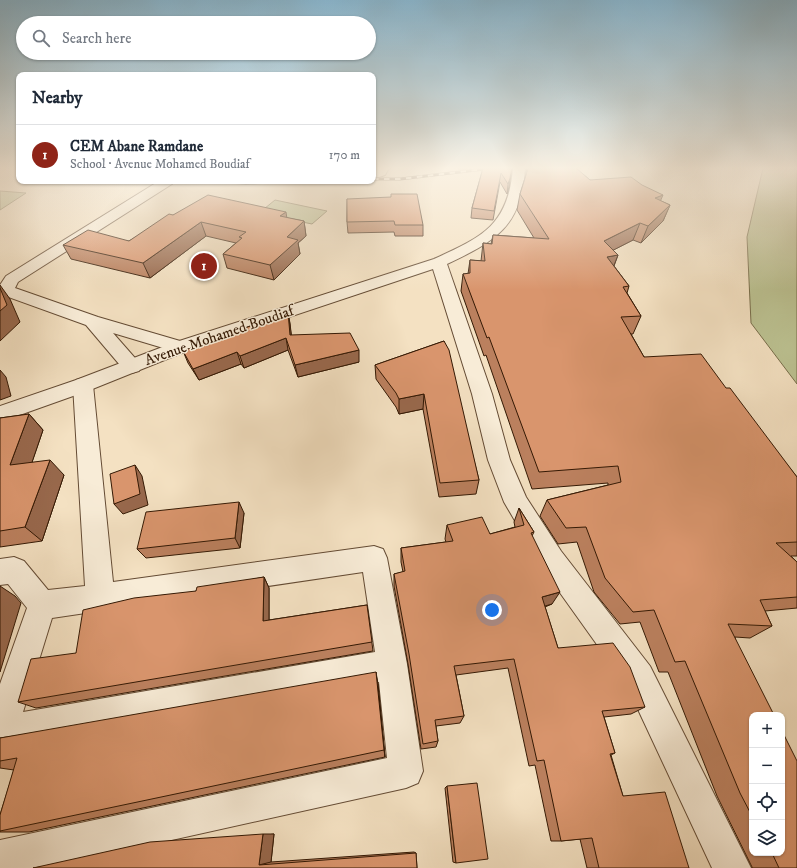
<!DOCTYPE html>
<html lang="en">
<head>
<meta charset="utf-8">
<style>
  body { margin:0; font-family:"IM FELL DW Pica",serif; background:#f6f6f7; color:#1f2937 }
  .controls { position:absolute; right:12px; bottom:12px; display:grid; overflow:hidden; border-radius:8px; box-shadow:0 1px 3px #0004 }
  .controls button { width:36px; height:36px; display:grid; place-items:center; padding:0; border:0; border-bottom:1px solid #e0e1e3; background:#fff; color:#1f2937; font:20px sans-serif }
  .you { position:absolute; left:492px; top:610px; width:14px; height:14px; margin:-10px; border:3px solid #fff; border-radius:50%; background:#1a73e8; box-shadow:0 0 0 6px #1a73e833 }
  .badge { display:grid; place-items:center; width:26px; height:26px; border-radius:50%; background:#8f2418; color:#fff; font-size:13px; font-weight:700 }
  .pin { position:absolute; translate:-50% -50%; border:2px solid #fff; box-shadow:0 1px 4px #0006 }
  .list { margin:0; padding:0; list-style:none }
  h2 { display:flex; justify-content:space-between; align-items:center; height:52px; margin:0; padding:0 16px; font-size:17px }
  h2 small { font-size:13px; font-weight:400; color:#747a83 }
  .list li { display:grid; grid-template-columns:26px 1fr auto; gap:12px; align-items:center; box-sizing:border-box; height:60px; padding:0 16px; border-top:1px solid #e0e1e3 }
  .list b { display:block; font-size:15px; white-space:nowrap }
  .list p { margin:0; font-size:13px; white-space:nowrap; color:#747a83 }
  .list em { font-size:13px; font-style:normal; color:#747a83 }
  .icon { flex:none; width:22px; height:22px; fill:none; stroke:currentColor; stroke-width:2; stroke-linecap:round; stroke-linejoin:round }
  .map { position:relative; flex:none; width:797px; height:868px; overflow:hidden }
  .search { position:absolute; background:#fff; box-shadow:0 1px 3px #0004; left:16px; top:16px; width:360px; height:44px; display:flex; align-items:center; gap:10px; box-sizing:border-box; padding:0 14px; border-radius:22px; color:#747a83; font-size:15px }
  .panel { position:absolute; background:#fff; box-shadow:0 1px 3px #0004; left:16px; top:72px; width:360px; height:112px; border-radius:8px }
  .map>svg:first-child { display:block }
</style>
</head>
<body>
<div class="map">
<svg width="797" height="868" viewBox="0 0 797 868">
  <rect width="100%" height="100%" fill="#f4e1c2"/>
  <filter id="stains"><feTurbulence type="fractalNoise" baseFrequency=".005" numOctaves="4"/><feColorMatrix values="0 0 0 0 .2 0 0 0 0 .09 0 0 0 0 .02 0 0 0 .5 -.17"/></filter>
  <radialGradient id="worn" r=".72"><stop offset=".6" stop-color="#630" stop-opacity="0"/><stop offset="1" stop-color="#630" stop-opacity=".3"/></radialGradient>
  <!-- green -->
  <g fill="#bcc292" stroke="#786e4b">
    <polygon points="763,168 797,168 797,384 751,323 747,237"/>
    <polygon points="0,191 26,193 0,210"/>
    <polygon points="275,200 327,211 312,224 259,213"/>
  </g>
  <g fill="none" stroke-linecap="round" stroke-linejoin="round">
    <!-- minor casing -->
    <g stroke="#644b34" stroke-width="2">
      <g id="minor">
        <polygon points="377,168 389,168 385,175 373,179 373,171"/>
        <polygon points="159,181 174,181 172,184 18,282 15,288 98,317 187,343 189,347 187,351 180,353 113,333 142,366 139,371 132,373 125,371 86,325 0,294 0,285 6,276"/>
        <path d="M83,378L90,380L93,385L113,582L374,546L383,549L387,558L407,664L423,771L418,783L406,788L46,868H0V840L387,758L379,682L0,750V684L27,608L8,584L0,585V559L14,557L24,561L48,590L85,586L73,385L76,380ZM363,572L375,652L23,712L52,618Z"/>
      </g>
    </g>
    <!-- tertiary casing -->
    <g stroke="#644b34" stroke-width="2">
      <path id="tertiary" d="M513,168H525C522,226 496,241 447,264L492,394L510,460L526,497L561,551L650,666L751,868H712L628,688L543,569L504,502L488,460L472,394L433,269L187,351L90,390L0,422V406L76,380L173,343L434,259C482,237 508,226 513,168Z"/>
    </g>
    <!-- minor -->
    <use href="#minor" fill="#f8ecd7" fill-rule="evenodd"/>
    <!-- tertiary -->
    <use href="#tertiary" fill="#f8ecd7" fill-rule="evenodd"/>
    <!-- rail casing -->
    <g stroke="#341904" stroke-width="3">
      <g id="rail">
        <polyline points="373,179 400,179 493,168"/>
        <polyline points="206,181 246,183 314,181"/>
      </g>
    </g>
    <!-- rail -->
    <use href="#rail" stroke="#f8ecd7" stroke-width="2" stroke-dasharray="5.5" stroke-linecap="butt"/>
  </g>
  <!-- wall -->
  <g fill="#bb805e" stroke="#341904">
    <polygon points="458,168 468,168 466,169 458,169"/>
    <polygon points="483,168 512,168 509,187 507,194 500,182 493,220 471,218 472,208"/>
    <polygon points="527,168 576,168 590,180 661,201 670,205 663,221 641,243 633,240 613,250 618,255 614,266 629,286 627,293 641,316 633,334 631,334 644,357 726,388 797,477 797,556 791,556 797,562 797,608 765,611 772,626 750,638 735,637 752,715 752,853 782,853 797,868 752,868 752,867 717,796 668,672 659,672 640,622 620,624 594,592 577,542 558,544 540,516 547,500 608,485 608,483 532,489 486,355 484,356 461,291 463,274 468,274 470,260 481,261 483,243 491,244 493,235 534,238 517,210 520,194 525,178"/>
    <polygon points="347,199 423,225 423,236 395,236 394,232 348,233 347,222"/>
    <polygon points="173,215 287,218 304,221 306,236 298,243 300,254 274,280 227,268 223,254 236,243 206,236 150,278 71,259 63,245 129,241"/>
    <polygon points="288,312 290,324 291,335 359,362 298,377 288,350 244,368 241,364 199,380 188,363 183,351"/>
    <polygon points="444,341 479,480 476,494 439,497 423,409 399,414 396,407 376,379 375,365"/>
    <polygon points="29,414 43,430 32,462 64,475 42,541 0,547 0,418"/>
    <polygon points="519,508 534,532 532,536 552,604 545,607 558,648 645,707 631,714 604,717 615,753 611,755 623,796 689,868 587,868 580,839 561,841 551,841 535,765 529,766 508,668 456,675 464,716 460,723 436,726 438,741 436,747 421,749 408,664 394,586 394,574 403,572 401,562 401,548 446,542 445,539 447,525 490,534 515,527 514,522"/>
    <polygon points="244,513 240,548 146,558 137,549"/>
    <polygon points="264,577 269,588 269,620 367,605 373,651 36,708 18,702 76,653 196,591"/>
    <polygon points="378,684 385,757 29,832 0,832 0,815 14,770 0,768 0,738"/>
    <polygon points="447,786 456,863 453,862 445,788"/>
    <polygon points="274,834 271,862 414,852 416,853 417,868 33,868"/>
  </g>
  <!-- shaded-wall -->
  <g fill="#98684c" stroke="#341904">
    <polygon points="510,178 509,187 507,194 508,184"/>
    <polygon points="663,195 656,211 655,198"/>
    <polygon points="670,205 663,221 641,243 648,226"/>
    <polygon points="286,212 288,226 280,216"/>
    <polygon points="304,221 306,236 298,243 300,254 274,280 270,265 287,237"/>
    <polygon points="201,222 206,236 150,278 143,263"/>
    <polygon points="640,223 633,240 598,258 604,241"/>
    <polygon points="618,255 611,273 607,257"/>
    <polygon points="0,285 10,299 20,322 0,341"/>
    <polygon points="288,312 290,324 293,347 290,335"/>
    <polygon points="286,338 288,350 244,368 240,356"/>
    <polygon points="359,350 359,362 298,377 295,365"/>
    <polygon points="237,352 241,364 199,380 193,369"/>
    <polygon points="0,370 6,377 11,396 0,400"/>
    <polygon points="424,394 423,409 399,414 399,399"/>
    <polygon points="29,414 43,430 26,480 10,465"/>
    <polygon points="50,460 64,475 42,541 25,527"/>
    <polygon points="135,465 142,476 148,505 123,514 114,504"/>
    <polygon points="239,502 244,513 240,548 235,538"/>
    <polygon points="264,577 269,588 269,631 263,621"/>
    <polygon points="0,586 15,596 21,603 0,672"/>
    <polygon points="560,592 552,604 535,609 542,597"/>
    <polygon points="376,672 378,684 385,757 384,750"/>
    <polygon points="263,834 274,834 271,862 259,865"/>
  </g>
  <!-- building -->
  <g fill="#d9956d" stroke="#341904">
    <polygon points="483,168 512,168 510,178 508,184 501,173 494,211 472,208"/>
    <polygon points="528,168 576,168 590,180 631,177 642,185 663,195 655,198 670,205 648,226 640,223 604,241 618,255 607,257 629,286 623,287 641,316 621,317 644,357 701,354 726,388 730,388 797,477 797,542 776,543 797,562 797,597 760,600 772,626 728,624 774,715 752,715 752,816 740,793 685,661 675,662 654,610 633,612 605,578 586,527 566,528 547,500 621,482 618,466 539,472 489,337 487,338 463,274 470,273 470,260 485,261 483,243 492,244 493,235 549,239 520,194 527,172"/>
    <polygon points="391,194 417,194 423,225 395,225 394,221 347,222 347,199 391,197"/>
    <polygon points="208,195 286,212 280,216 304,221 287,237 298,240 270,265 223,254 242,238 239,237 246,232 201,222 143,263 63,245 88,230 129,241 169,214 173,215"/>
    <polygon points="0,288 7,305 0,311"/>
    <polygon points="288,312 290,335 350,333 359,350 295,365 286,338 240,356 237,352 193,369 183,351"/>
    <polygon points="444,341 449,350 479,480 440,483 424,394 399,399 396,393 375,365"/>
    <polygon points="29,414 10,465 50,460 25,527 0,531 0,418"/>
    <polygon points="135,465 140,494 114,504 110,474"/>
    <polygon points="239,502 235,538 137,549 146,512"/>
    <polygon points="519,508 534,532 531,533 560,592 542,597 558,648 613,643 630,667 645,707 602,711 615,753 610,754 623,796 665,792 689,868 599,868 592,838 561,841 544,760 537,761 514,659 454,666 464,716 435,720 438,741 423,744 409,654 394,574 405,571 401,548 453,541 447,525 482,517 490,534 524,525"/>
    <polygon points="264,577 263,621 367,605 372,642 18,702 31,659 76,653 83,610 134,598 196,591 197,587"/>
    <polygon points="376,672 384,750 0,831 0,815 17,758 0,761 0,738"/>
    <polygon points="782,731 797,761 797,868 779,868 772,853 782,853"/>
    <polygon points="477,783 488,859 456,863 447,786"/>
    <polygon points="263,834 259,865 416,853 417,868 33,868 150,842"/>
  </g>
  <!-- sky -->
  <linearGradient id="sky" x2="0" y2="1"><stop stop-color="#89b8d2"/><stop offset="0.58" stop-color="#faf2e4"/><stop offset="1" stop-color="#faf2e4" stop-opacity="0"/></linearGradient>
  <rect width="797" height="290" fill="url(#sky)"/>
  <g text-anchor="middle" stroke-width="3" stroke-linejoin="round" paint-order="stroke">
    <!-- street labels -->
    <g font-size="15" fill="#341904" stroke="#f8ecd7">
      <text transform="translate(219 335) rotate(-19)" y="5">Avenue Mohamed Boudiaf</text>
    </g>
  </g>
  <rect width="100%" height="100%" filter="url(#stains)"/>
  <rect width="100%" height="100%" fill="url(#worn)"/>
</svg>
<div class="controls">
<button>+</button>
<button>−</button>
<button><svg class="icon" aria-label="locate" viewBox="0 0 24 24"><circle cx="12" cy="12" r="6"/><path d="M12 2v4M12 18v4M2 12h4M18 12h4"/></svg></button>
<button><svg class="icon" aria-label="layers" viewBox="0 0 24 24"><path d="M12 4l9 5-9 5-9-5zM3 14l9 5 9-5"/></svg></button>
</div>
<div class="you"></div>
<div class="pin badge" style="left:204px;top:266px">1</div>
<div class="search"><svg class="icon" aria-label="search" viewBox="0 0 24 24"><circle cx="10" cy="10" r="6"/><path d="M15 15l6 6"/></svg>Search here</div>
<section class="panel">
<h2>Nearby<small></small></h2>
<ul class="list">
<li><span class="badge">1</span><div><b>CEM Abane Ramdane</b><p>School · Avenue Mohamed Boudiaf</p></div><em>170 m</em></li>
</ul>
</section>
</div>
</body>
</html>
